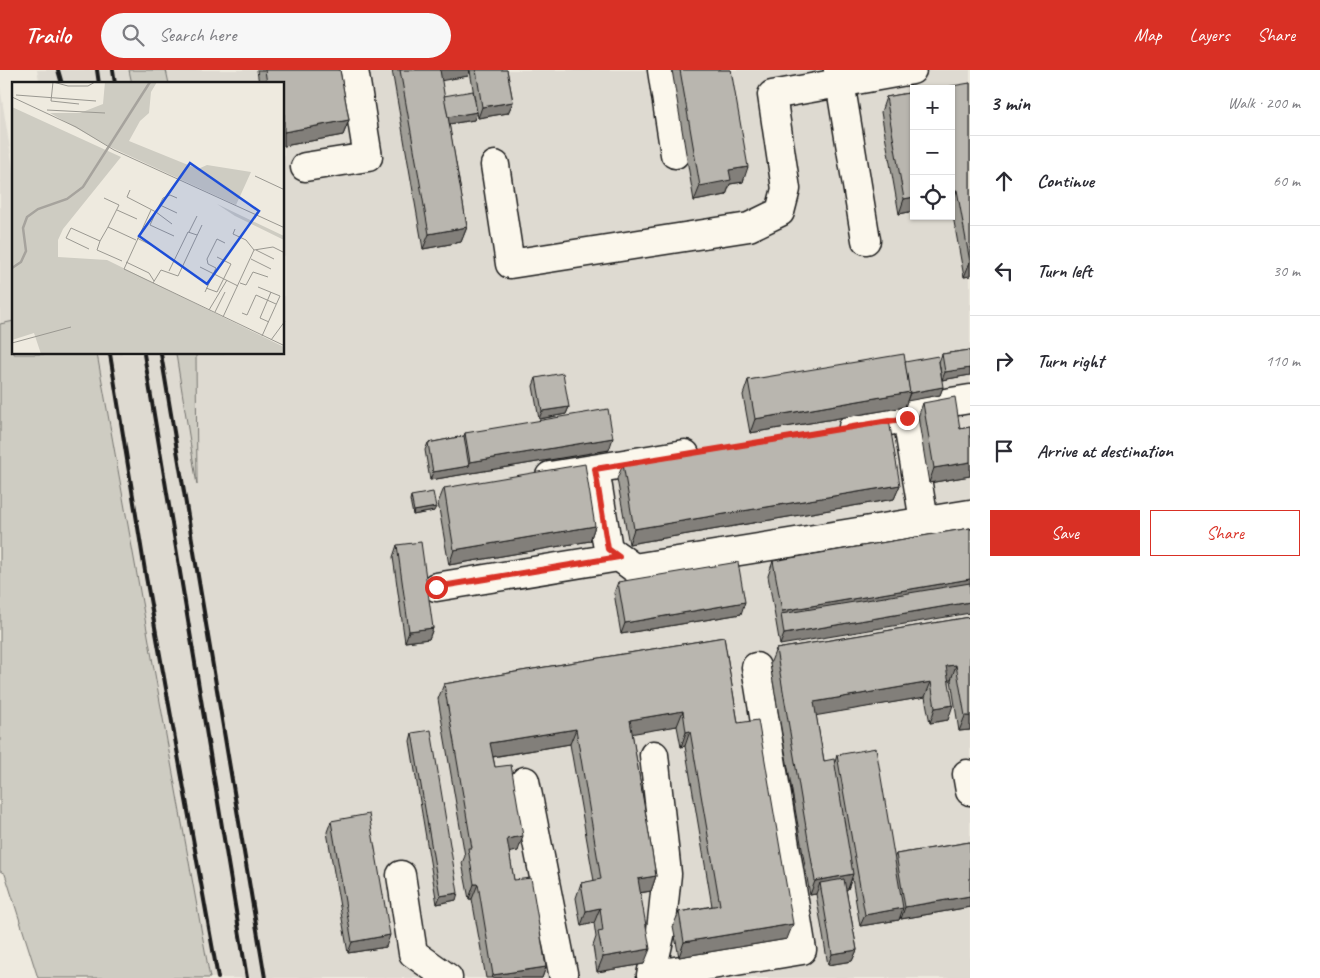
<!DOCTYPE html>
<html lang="en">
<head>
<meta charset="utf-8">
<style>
  body { margin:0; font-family:Caveat,sans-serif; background:#f7f7f7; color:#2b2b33 }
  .controls { position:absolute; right:15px; top:15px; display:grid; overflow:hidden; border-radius:0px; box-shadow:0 1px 4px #0004 }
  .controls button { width:45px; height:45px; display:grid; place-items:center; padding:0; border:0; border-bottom:1px solid #e1e1e2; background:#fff; color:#2b2b33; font:25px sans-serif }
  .stop { position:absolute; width:15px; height:15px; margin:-11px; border:4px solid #d93025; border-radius:50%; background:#fff }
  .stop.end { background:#d93025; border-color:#fff; box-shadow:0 1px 5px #0008 }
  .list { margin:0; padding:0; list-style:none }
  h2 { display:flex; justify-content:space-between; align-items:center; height:65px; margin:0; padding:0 20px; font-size:21px }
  h2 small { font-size:16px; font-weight:400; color:#7c7c81 }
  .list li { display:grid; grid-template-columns:32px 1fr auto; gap:15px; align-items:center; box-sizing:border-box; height:90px; padding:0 20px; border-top:1px solid #e1e1e2 }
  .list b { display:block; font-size:19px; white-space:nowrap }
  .list em { font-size:16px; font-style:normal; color:#7c7c81 }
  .actions { display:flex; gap:10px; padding:15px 20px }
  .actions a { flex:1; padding:11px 0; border:1px solid #d93025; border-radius:0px; text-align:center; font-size:18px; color:#d93025 }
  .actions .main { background:#d93025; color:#fff }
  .icon { flex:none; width:28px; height:28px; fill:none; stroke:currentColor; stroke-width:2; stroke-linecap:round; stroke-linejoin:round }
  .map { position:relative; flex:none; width:970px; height:908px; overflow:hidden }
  header { display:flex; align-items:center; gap:30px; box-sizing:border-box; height:70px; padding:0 25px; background:#d93025; color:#fff }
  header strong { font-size:24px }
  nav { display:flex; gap:28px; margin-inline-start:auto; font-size:18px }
  .search { width:350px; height:45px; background:#f7f7f7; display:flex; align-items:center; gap:12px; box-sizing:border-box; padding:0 18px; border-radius:28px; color:#7c7c81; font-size:19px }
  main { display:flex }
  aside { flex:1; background:#fff }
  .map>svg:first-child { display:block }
</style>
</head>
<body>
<header>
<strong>Trailo</strong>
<div class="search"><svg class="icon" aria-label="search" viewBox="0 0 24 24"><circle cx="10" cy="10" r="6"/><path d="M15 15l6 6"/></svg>Search here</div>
<nav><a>Map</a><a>Layers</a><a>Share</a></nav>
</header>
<main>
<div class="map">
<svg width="970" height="908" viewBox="0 0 970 908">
  <rect width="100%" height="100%" fill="#eeeadf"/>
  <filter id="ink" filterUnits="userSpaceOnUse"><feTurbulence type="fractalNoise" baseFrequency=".02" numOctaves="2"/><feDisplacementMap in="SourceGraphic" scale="10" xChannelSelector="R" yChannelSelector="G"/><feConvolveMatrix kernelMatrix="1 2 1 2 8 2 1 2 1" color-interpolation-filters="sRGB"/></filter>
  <g filter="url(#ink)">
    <!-- built -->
    <g fill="#dedad1" fill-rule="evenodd">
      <polygon points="37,0 129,0 132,14 40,14"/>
      <path d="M166,0H970V908H210L97,284H176L197,410L196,284H284V14H169ZM914,19H951V146H914Z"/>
      <polygon points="0,17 14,104 14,251 0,254"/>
    </g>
    <!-- green -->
    <g fill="#ceccc2" stroke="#75746f">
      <polygon points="129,0 166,0 169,14 132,14"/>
      <polygon points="14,251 14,284 97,284 210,908 38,908 5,804 0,801 0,254"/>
      <polygon points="176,284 196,284 197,415"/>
    </g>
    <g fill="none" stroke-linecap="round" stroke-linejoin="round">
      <!-- minor casing -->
      <g stroke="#1c1c1c" stroke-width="31">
        <g id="minor">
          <polyline points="662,0 675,84"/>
          <polyline points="838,0 866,170"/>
          <polyline points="495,95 510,194 749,157 780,142 786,119 772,25 912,0"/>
          <polyline points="305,97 368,87 354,0"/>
          <polyline points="907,348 924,451"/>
          <polyline points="853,357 907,348 914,338 970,329"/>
          <polyline points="595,399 608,479 634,498 970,444"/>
          <polyline points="550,406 685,384"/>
          <polyline points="436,517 619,487"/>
          <polyline points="654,685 667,804 661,861 651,905 802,880 756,597"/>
          <polyline points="967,704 970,721"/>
          <polyline points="525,711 564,908"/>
          <polyline points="401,805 413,883 448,908"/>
        </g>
      </g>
      <!-- minor -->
      <use href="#minor" stroke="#fbf7ec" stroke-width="28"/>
      <!-- rail -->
      <g stroke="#1c1c1c" stroke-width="4">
        <polyline points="58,0 62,14"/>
        <polyline points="97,0 99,14"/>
        <polyline points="113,0 115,14"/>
        <polyline points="110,284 146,507 218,908"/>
        <polyline points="144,284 247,908"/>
        <polyline points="161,284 265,908"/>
      </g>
    </g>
    <!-- wall -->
    <g fill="#9f9d96" stroke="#1c1c1c" fill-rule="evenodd">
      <polygon points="257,0 340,0 349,50 343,65 284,76 284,14 259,14"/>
      <path d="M392,0H507L513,32L508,43L478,48L477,42L474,50L449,54L467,157L461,172L423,179ZM470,1L475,31L444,26L441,10L468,6Z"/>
      <polygon points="672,0 731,0 743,112 730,114 726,125 694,131"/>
      <polygon points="970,13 970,206 964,207 951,135 951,19"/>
      <polygon points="914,22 914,141 899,144 881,42 886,27"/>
      <polygon points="970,280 970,305 942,310 939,292 942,284"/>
      <polygon points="905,292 943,317 940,325 907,330 905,337 750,363 743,325 748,310"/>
      <polygon points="536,308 569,337 566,344 539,349 533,316"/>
      <polygon points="923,333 960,359 970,357 970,406 929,413 918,347"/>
      <polygon points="465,363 609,380 430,410 425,380 428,373 464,366"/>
      <polygon points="623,394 900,415 894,429 629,474 617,409"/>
      <polygon points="444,418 595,456 590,471 449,495 438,433"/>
      <polygon points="411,426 434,441 413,445 410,430"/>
      <polygon points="970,458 780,575 768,506 773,491"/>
      <polygon points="397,475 433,558 429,569 405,572 393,487"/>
      <polygon points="618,512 741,544 621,564 614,523"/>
      <polygon points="970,547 970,660 959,661 951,610 949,610 948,650 930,653 925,627 816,645 824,691 835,692 837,685 894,788 896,784 970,772 970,837 901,849 900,846 899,850 860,856 852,808 848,819 846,819 857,880 852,891 828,895 816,824 810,825 770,594 776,579"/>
      <polygon points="724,567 738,653 787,869 679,887 673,856 679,842 712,836 685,676 681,677 677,656 632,663 656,806 651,821 640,823 644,894 597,902 593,876 596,867 594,853 581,856 576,828 581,813 594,811 570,674 493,687 495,697 518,781 509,782 514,810 546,897 542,908 486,908 472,829 469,829 462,793 465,786 438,629 444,614"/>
      <polygon points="412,663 456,830 437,834 410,671"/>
      <polygon points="331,751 386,877 348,883 327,762"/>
    </g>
    <!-- shaded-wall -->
    <g fill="#827f7a" stroke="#1c1c1c">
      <polygon points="440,0 470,0 468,6 434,12"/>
      <polygon points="513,32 508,43 478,48 482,37"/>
      <polygon points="477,42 474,50 443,55 446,47"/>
      <polygon points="349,50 343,65 284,76 284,62"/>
      <polygon points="748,97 743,112 730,114 726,125 694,131 700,116 729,100"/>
      <polygon points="957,120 952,135 951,135 951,121"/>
      <polygon points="914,127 914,141 899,144 904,129"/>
      <polygon points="467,157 461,172 423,179 429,164"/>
      <polygon points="970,192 970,206 964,207"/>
      <polygon points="970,298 970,305 942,310 945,302"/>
      <polygon points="943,317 940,325 907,331 910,323"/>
      <polygon points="910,322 905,337 750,363 755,349"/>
      <polygon points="569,337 566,344 539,349 542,341"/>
      <polygon points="613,368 609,380 430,410 433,402 469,396 470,392"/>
      <polygon points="970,392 970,406 929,413 934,398"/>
      <polygon points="900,415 894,429 629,474 634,459"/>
      <polygon points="436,437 434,441 413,445 414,441"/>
      <polygon points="595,456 590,471 449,495 454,480"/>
      <polygon points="970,509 970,523 781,544 782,541"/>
      <polygon points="745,532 741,544 621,564 625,553"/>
      <polygon points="970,532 970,543 780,575 784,564"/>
      <polygon points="433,558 429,569 405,572 409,561"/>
      <polygon points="956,595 951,610 941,611 946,596"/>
      <polygon points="931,612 925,627 808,647 814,632"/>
      <polygon points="953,635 948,650 930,653 935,638"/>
      <polygon points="683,641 677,656 624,665 630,650"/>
      <polygon points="965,646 970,646 970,660 959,661"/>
      <polygon points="576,659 570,674 485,688 490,673"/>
      <polygon points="690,661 685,676 681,677 686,662"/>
      <polygon points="523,766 518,781 501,784 507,769"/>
      <polygon points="853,804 848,819 822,823 820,813 816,824 810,825 815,811"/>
      <polygon points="656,806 651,821 632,824 638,809"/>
      <polygon points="474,814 478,814 472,829 469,829"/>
      <polygon points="458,823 456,830 437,834 440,826"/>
      <polygon points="970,826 970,837 901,849 905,837"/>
      <polygon points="600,838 594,853 581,856 586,841"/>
      <polygon points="903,838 899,850 860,856 865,845"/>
      <polygon points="793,854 787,869 679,887 684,872"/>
      <polygon points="390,865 386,877 348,883 352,872"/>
      <polygon points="650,879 644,894 597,902 603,887"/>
      <polygon points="857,880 852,891 828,895 832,884"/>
      <polygon points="546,897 542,908 492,908 493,905"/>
    </g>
    <!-- building -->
    <g fill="#b9b6af" stroke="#1c1c1c">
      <polygon points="265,0 340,0 349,50 284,62 284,14 267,14"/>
      <polygon points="400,0 440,0 467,157 429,164"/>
      <polygon points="476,0 507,0 513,32 482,37"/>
      <polygon points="680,0 731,0 748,97 729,100 731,110 700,116"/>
      <polygon points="970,13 970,192 957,120 951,121 951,19 934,19"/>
      <polygon points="473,21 477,42 448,47 444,26"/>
      <polygon points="914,22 914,127 904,129 886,27"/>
      <polygon points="970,280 970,298 945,302 942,284"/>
      <polygon points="904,284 910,322 755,349 748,310"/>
      <polygon points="938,286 943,317 910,323 905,292"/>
      <polygon points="563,303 569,337 542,341 536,308"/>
      <polygon points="955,327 960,359 970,357 970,392 934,398 923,333"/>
      <polygon points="608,339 613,368 470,392 465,363"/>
      <polygon points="889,350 900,415 634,459 623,394"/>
      <polygon points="464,366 469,396 433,402 428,373"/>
      <polygon points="585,394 595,456 454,480 444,418"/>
      <polygon points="433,422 436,437 414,441 411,426"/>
      <polygon points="970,458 970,509 782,541 773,491"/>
      <polygon points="421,472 433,558 409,561 397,475"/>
      <polygon points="738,492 745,532 625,553 618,512"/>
      <polygon points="970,513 970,532 784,564 781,544"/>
      <polygon points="970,547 970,646 965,646 956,595 946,596 953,635 935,638 931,612 814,632 824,691 834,689 853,804 815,811 776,579"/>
      <polygon points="724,567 738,653 758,650 793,854 684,872 679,842 720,835 690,661 686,662 683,641 630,650 656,806 638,809 650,879 603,887 598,862 603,861 600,838 586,841 581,813 601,809 576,659 490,673 495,697 511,695 523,766 507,769 514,810 531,808 546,897 493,905 478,814 474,814 468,778 472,778 444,614"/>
      <polygon points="431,660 458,823 440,826 412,663"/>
      <polygon points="876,678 903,838 865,845 837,685"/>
      <polygon points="369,744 390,865 352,872 331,751"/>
      <polygon points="970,772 970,826 905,837 896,784"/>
      <polygon points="844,809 857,880 832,884 820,813"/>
    </g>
  </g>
  <g fill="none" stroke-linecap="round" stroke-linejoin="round" filter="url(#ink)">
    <!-- route -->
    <polyline stroke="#d93025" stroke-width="6" points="436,517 619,487 608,479 595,399 907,348"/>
  </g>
  <!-- overview -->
  <g transform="translate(12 12)">
    <rect width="272" height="272" fill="#eeeadf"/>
    <path d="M93,0H145L139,10L137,31L128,39L117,59L186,87L195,83L239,90L224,123L94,63L38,31H68L91,22ZM0,25L109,75L51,147L46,158V175L95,178L272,265V272H29L22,251L0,258ZM205,122L272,154V158L223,134Z" fill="#ceccc2"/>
    <path fill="none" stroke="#a6a39d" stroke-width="2.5" d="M0,186L9,180L14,169L11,146L15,135L26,127L55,117L71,105L138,0"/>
    <path fill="none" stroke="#9a9891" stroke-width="1" d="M4,13L84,19M0,15L64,45L102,68L273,146M67,22L39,19L41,0L56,4H76L83,0M35,28L93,31M243,94L273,108M118,108L115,115L144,130L151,116L158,113L165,116M92,116L107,123L96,145L124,158M148,123L165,131M105,128L125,137M139,128L112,187L273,264M160,142L144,130L138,143L162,154M223,147L221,152L234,158L242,168M177,150L185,134M125,156L143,165M88,159L85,168L110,179M77,167L54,156L59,146L88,159L96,145M242,168L261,165L273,171M244,168L262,177M239,177L259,187M114,180L137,191L142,199M188,185L226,204M157,189L176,150L185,153M141,201L149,188L166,194L190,143M228,201L234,203L241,190L256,195M246,205L268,214L250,254M194,206L205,210L219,182L205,175M193,210L204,186L196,182L195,177L205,157L213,161M197,228L215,198M203,230L213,210M230,231L235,233L244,213L264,222M211,235L242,168M257,240L248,236L259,210M259,258L273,239M0,261L59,245"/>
    <path fill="#1d4ed8" fill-opacity="0.15" stroke="#1d4ed8" stroke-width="2.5" d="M178,81L247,129L195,202L127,154Z"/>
    <rect width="272" height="272" fill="none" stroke="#1c1c1c" stroke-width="2.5"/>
  </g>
</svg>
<div class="controls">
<button>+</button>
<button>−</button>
<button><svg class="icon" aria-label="locate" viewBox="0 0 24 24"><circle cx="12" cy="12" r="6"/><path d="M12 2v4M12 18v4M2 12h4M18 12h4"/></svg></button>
</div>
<div class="stop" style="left:436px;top:517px"></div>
<div class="stop end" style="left:907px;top:348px"></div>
</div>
<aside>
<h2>3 min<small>Walk · 200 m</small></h2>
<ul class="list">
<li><svg class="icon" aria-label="ahead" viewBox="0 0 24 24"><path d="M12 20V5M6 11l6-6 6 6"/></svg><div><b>Continue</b></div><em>60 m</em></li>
<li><svg class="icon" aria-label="left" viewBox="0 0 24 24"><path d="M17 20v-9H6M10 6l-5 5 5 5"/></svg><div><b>Turn left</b></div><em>30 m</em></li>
<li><svg class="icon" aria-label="right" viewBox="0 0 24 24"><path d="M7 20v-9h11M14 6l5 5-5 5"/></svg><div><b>Turn right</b></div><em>110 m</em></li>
<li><svg class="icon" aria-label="arrive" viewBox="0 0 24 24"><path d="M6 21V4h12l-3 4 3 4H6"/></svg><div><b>Arrive at destination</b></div></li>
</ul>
<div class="actions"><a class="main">Save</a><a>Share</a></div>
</aside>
</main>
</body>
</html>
